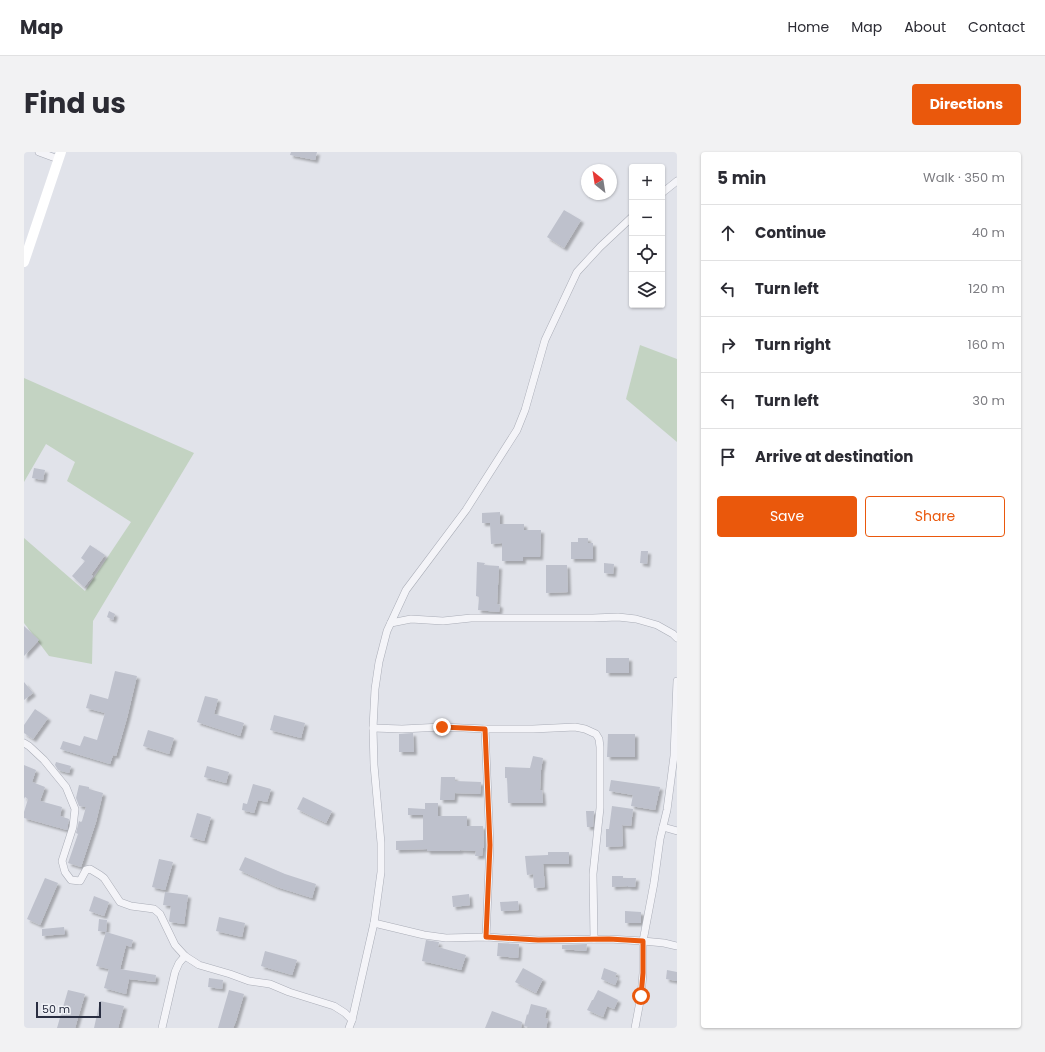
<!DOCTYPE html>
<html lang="en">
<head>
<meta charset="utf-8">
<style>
  body { margin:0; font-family:Poppins,sans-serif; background:#f2f2f3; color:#2b2b33 }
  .controls { position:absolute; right:12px; top:12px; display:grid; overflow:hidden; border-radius:4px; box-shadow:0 1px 3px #0004 }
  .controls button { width:36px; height:36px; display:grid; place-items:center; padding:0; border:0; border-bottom:1px solid #e1e1e2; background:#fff; color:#2b2b33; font:20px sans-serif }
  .compass { position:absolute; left:557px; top:12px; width:36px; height:36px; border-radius:50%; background:#fff; box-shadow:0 1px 3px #0004; rotate:330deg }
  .scale { position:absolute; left:12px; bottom:10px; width:65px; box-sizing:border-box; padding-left:4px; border:2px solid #292e41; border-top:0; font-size:11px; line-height:14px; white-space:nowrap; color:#292e41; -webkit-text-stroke:3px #f0f2f7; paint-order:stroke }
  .stop { position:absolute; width:12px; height:12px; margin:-9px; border:3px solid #ea580c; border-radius:50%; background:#fff }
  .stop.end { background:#ea580c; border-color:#fff; box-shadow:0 1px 4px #0008 }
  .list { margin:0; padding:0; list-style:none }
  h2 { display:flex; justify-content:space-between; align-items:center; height:52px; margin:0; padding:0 16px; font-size:17px }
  h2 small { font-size:13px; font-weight:400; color:#7c7c81 }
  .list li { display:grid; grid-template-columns:26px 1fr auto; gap:12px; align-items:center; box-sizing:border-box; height:56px; padding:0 16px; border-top:1px solid #e1e1e2 }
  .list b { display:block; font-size:15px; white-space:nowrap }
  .list em { font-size:13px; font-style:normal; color:#7c7c81 }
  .actions { display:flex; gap:8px; padding:12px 16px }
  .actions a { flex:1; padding:9px 0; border:1px solid #ea580c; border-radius:4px; text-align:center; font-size:14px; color:#ea580c }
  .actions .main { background:#ea580c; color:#fff }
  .icon { flex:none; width:22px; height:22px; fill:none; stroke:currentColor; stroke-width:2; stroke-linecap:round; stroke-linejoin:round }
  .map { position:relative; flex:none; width:653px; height:876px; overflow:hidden; border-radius:4px }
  header { display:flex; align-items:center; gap:24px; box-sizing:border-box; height:56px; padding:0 20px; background:#fff; border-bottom:1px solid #e1e1e2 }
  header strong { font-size:19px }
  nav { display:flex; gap:22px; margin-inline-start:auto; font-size:14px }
  .intro { display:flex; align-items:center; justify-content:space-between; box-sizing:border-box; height:96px; padding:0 24px }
  h1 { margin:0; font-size:28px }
  .button { padding:10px 18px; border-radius:4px; background:#ea580c; color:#fff; font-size:14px; font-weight:700 }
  main { display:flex; gap:24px; padding:0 24px }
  aside { flex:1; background:#fff; border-radius:4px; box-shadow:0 1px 3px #0004 }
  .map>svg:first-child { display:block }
</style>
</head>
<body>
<header>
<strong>Map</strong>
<nav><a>Home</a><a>Map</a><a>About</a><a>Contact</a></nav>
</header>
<div class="intro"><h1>Find us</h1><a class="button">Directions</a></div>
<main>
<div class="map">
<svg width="653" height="876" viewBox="0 0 653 876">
  <defs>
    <filter id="shadow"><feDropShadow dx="3" dy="3" stdDeviation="1" flood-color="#0004"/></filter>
  </defs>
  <rect width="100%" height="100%" fill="#e1e3ea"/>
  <!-- green -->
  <g fill="#c3d3c2">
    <polygon points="616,193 653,207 653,290 602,247"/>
    <polygon points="0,226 170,301 69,469 68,512 25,504 0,471 0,386 61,439 107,370 43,329 51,310 22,292 0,330"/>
  </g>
  <!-- building -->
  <g fill="#bec1cc" filter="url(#shadow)">
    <polygon points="267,0 293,0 291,8 266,3"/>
    <polygon points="540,58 557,68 540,96 523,85"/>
    <polygon points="10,316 21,318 19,328 8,326"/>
    <polygon points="476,360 476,372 500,372 500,378 517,378 516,405 499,405 499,409 478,409 478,391 467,392 466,371 458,371 458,361"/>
    <polygon points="554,386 564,386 564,391 569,391 569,407 547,407 547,390 554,390"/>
    <polygon points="66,393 81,403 67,423 69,424 60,435 48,424 61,409 57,406"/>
    <polygon points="617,399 624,399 623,412 616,411"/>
    <polygon points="453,410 461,411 460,413 475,414 473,452 476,453 475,460 454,458 455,445 452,444"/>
    <polygon points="580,411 590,412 589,422 580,421"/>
    <polygon points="522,413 543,413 544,440 522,441"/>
    <polygon points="85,459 91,462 89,468 83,465"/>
    <polygon points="0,474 15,488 0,504"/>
    <rect x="582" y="506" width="23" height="15"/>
    <polygon points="91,519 113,524 103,566 92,604 89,603 86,612 36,597 39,589 56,594 60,584 73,588 81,561 62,556 66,542 84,547"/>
    <polygon points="0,530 9,541 0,548"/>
    <polygon points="181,544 194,547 190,562 220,571 216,584 173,570"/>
    <polygon points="11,557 24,566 9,587 0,581 0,573"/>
    <polygon points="250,563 281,571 277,586 246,578"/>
    <polygon points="124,578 150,586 145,602 119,594"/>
    <polygon points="389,581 390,600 375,600 375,582"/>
    <polygon points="584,582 611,582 611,605 583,605"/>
    <polygon points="509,604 519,606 517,618 516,638 518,638 519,651 484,651 483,626 481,626 481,615 506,616"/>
    <polygon points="32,610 47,614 45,621 34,618 31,613"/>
    <polygon points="0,613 12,618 8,630 21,635 16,649 38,655 36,664 45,667 43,678 0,666 0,660 4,647 1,645 0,647"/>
    <polygon points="183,614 205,620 202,631 180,625"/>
    <polygon points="417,625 431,625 431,629 457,630 456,642 431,641 430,648 416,648"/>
    <polygon points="587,628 636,635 631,658 607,654 609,643 585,639"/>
    <polygon points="229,632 247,637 243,650 234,648 230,661 218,658 219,651 223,652"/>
    <polygon points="55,633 65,635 65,637 79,641 72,670 57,715 44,711 54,682 52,681 55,669 57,670 58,669 62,655 55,654 52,646"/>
    <polygon points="279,645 308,659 302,671 273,657"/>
    <polygon points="401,651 414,651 414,664 443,664 443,674 459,674 460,696 459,696 458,704 451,704 452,699 436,698 436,699 403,699 403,697 372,698 372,689 399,688 399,663 384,663 384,656 401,657"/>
    <polygon points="588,654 609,657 607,674 598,673 599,694 582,695 582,677 585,677"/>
    <polygon points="562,659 570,659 569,675 563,675"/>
    <polygon points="173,661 187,665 180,689 166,685"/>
    <polygon points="524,700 545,700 545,712 519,712 521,735 510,736 509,722 503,723 501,704 524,703"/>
    <polygon points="221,705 261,722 292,732 288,746 253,735 215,718"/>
    <polygon points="135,707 149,710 141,738 128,735"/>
    <polygon points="588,724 599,724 599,726 612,726 611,735 604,735 604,734 588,735"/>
    <polygon points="21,726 34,731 16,773 3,767"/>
    <polygon points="141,740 164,743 160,772 146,770 145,769 147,754 139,753"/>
    <polygon points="445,742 446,753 429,755 428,744"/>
    <polygon points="70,744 85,750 80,764 65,759"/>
    <polygon points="494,749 495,758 477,759 476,750"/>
    <polygon points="601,759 617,760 617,771 601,771"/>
    <polygon points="195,765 221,771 218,785 192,779"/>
    <polygon points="75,767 83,768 82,780 74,779"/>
    <polygon points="40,775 41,782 18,784 18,777"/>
    <polygon points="82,780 109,788 107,795 102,793 96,817 132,823 131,830 105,827 102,842 80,836 85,817 72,814"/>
    <polygon points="402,788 415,790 414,795 442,803 437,818 416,813 398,809"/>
    <polygon points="474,791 495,792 494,806 473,804"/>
    <polygon points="563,792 562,799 538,797 538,793"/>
    <polygon points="241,799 273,808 268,823 237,814"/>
    <polygon points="499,816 519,827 512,841 491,830"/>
    <polygon points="580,816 593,821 591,825 594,826 591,833 577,827"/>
    <polygon points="643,818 653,820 653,829 642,827"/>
    <polygon points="185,826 199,828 198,837 184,835"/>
    <polygon points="44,838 61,842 51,876 33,876"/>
    <polygon points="205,838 220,842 212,869 209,876 194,876"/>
    <polygon points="574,838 594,848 590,857 583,854 579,865 563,858 568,848 569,848"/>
    <polygon points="76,849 100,854 94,876 70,876"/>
    <polygon points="507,852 523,856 521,866 524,867 522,876 509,876 500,874 503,862 504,863"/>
    <polygon points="468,859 498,870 497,876 461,876"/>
  </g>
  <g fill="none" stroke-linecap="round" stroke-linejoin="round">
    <!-- minor casing -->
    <g stroke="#aaadb7" stroke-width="8">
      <g id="minor">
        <polyline points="15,0 34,7"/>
        <polyline points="638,41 653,29"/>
        <polyline points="367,471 387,467 419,469 447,466 569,466 594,465 612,467 633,473 649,482 653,486"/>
        <polyline points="653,529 650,604 643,658 636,687 630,731 619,789 640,791 653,794"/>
        <polyline points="349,576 378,577 418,575 461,577 509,577 551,575 561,577 572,582 575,587 576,595 576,656 569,722 570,787"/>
        <polyline points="461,577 466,693 462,785"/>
        <polyline points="0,591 5,594 20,608 42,635 51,657 49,675 38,709 41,720 47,728 56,729 62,718 66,717 76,723 80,726 96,750 107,754 130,757 136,762 151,793 161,804 175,813 206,822 225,829 246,832 265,840 310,854 321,861 328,868"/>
        <polyline points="639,675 653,679"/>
        <polyline points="350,771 400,783 422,786 462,785 514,788 585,787 619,789 619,821 617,844 611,876"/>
        <polyline points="138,876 151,820 155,811 161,804"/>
        <polyline points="325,876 328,868 350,771 357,720 357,691 350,613 349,576 351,537 355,510 363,479 382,438 442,358 493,278 501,258 521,188 553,120 576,95 608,65"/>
      </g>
    </g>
    <!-- minor -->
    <use href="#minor" stroke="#f4f4f8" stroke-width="7"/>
    <!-- secondary -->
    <polyline stroke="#fff" stroke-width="10" points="0,110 37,0"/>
  </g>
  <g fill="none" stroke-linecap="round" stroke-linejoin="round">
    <!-- route -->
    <polyline stroke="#ea580c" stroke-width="5" points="418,575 461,577 466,693 462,785 514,788 585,787 619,789 619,821 617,844"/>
  </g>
</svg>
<div class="controls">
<button>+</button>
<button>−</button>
<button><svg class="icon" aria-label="locate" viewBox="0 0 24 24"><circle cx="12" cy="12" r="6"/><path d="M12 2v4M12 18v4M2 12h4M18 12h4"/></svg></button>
<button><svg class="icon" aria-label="layers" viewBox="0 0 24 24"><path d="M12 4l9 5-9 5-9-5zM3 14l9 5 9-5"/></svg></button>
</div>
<svg class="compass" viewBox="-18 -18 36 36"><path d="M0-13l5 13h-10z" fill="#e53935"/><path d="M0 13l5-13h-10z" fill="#7c7c81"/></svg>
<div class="scale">50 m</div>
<div class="stop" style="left:617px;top:844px"></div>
<div class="stop end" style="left:418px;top:575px"></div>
</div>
<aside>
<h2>5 min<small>Walk · 350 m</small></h2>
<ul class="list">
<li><svg class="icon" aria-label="ahead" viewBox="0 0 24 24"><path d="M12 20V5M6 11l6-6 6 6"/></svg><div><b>Continue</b></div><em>40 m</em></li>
<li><svg class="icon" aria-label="left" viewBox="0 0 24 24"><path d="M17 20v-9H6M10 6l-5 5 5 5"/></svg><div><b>Turn left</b></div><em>120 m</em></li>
<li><svg class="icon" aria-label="right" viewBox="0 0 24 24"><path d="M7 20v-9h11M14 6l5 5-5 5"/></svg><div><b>Turn right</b></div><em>160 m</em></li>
<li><svg class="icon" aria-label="left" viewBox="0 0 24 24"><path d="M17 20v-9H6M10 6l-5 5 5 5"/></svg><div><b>Turn left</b></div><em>30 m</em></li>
<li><svg class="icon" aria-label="arrive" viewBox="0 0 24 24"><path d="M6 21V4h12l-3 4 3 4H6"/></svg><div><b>Arrive at destination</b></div></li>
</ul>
<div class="actions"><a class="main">Save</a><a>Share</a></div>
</aside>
</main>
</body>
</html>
